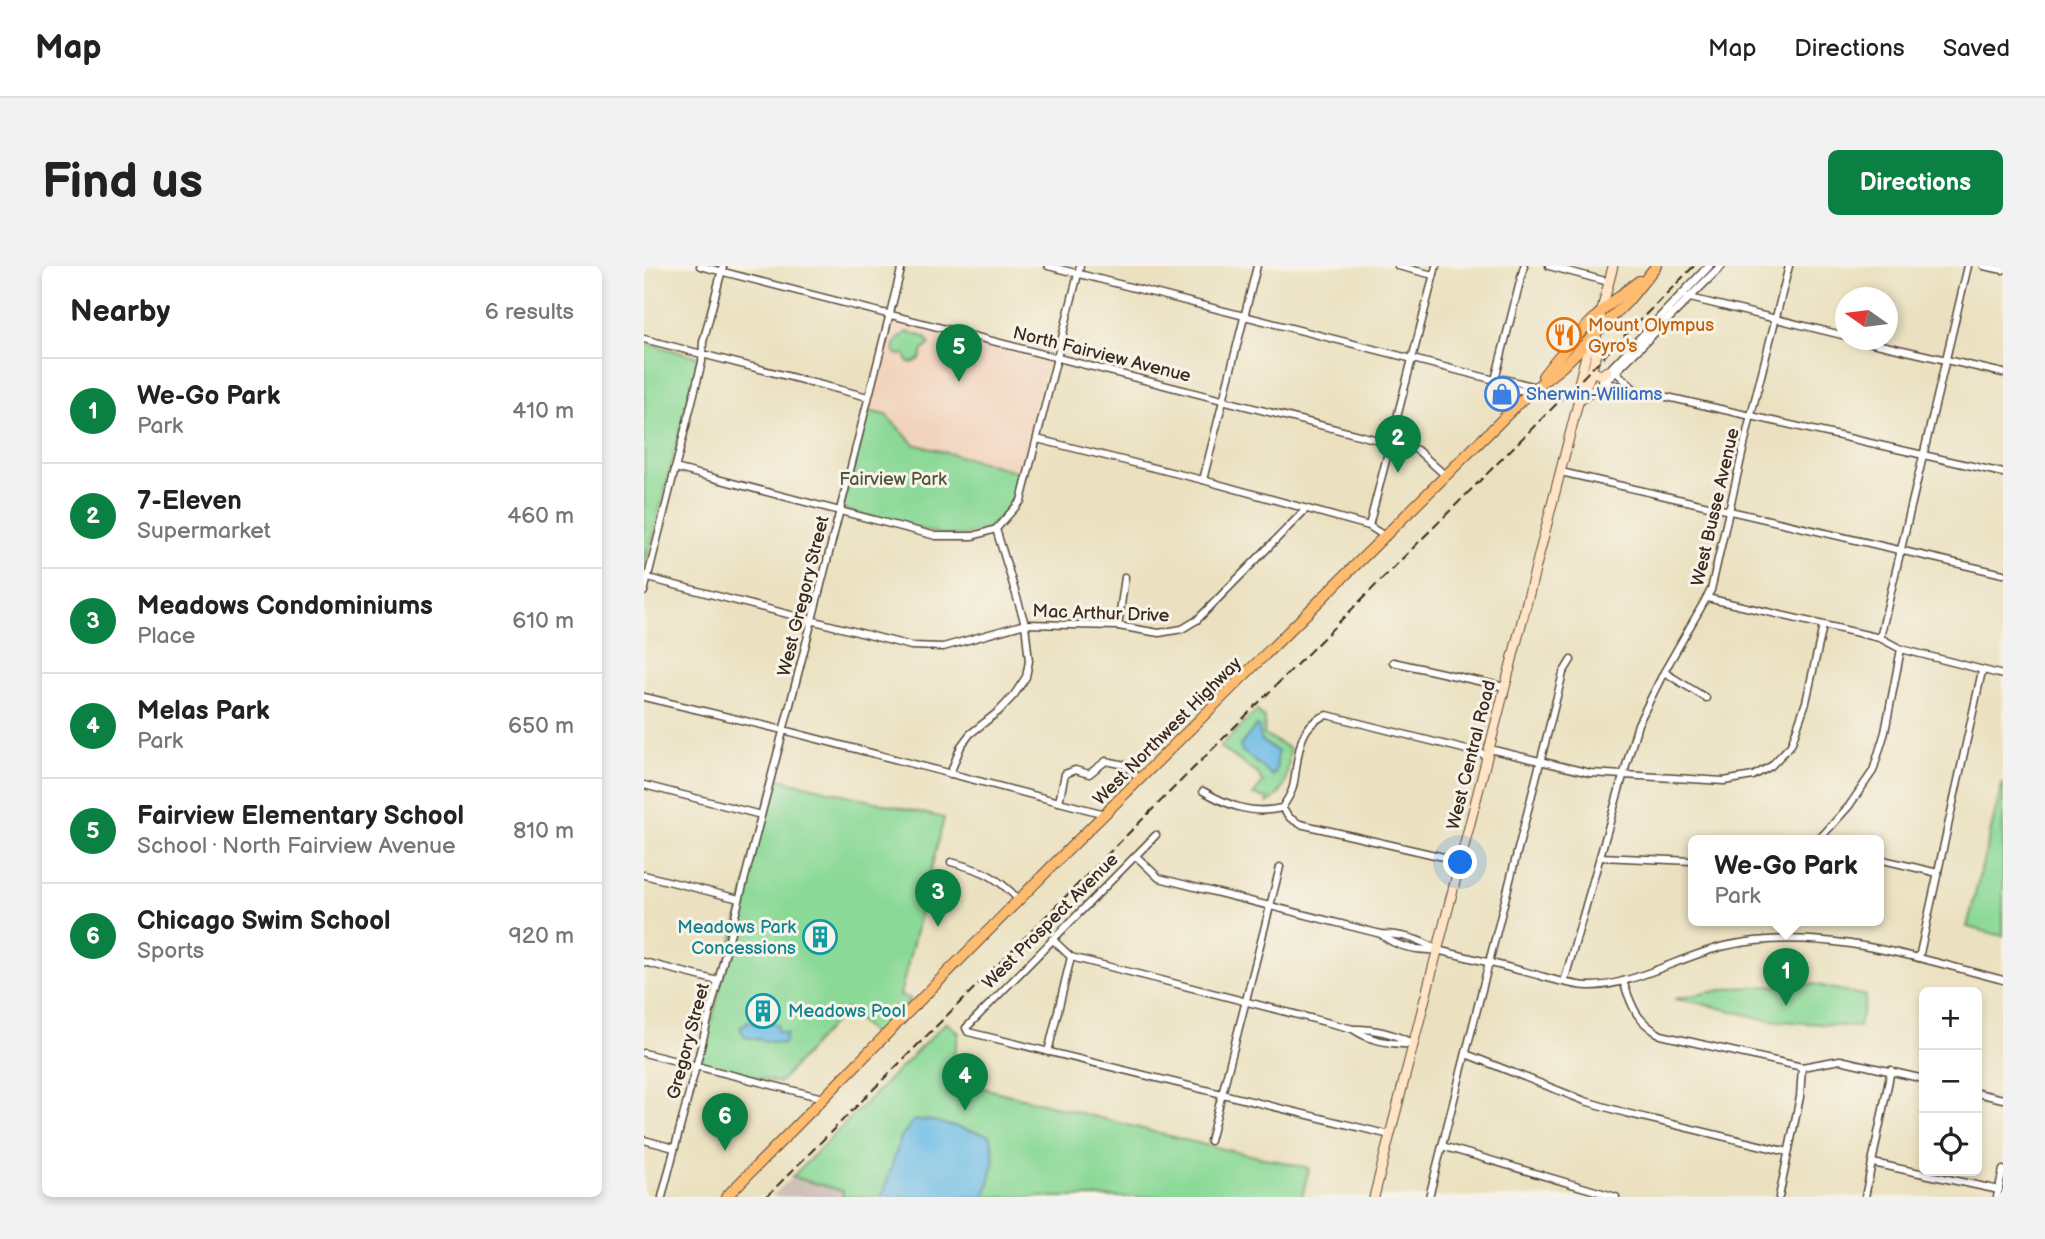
<!DOCTYPE html>
<html lang="en">
<head>
<meta charset="utf-8">
<style>
  body { margin:0; font-family:"Balsamiq Sans",sans-serif; background:#f2f2f2; color:#222 }
  .controls { position:absolute; right:21px; bottom:21px; display:grid; overflow:hidden; border-radius:10px; box-shadow:0 4px 10px #0003 }
  .controls button { width:63px; height:63px; display:grid; place-items:center; padding:0; border:0; border-bottom:2px solid #e0e0e0; background:#fff; color:#222; font:35px sans-serif }
  .compass { position:absolute; left:1191px; top:21px; width:63px; height:63px; border-radius:50%; background:#fff; box-shadow:0 4px 10px #0003; rotate:284deg }
  .you { position:absolute; left:817px; top:597px; width:24px; height:24px; margin:-18px; border:5px solid #fff; border-radius:50%; background:#1a73e8; box-shadow:0 0 0 10px #1a73e833 }
  .badge { display:grid; place-items:center; width:46px; height:46px; border-radius:50%; background:#0b8043; color:#fff; font-size:23px; font-weight:700 }
  .pin { position:absolute; translate:-50% -58px; filter:drop-shadow(0 2px 4px #0008) }
  .pin::after { content:''; position:absolute; top:37px; width:24px; height:21px; background:inherit; clip-path:polygon(0 0,100% 0,50% 100%) }
  .popup { position:absolute; left:1044px; top:569px; width:196px; height:91px; box-sizing:border-box; display:grid; place-content:center; border-radius:10px; background:#fff; filter:drop-shadow(0 2px 5px #0005); font-size:23px; white-space:nowrap; color:#767676 }
  .popup b { font-size:26px; color:#222 }
  .popup::after { content:''; position:absolute; left:50%; top:100%; margin-left:-14px; border:14px solid transparent; border-top-color:#fff }
  .list { margin:0; padding:0; list-style:none }
  h2 { display:flex; justify-content:space-between; align-items:center; height:91px; margin:0; padding:0 28px; font-size:30px }
  h2 small { font-size:23px; font-weight:400; color:#767676 }
  .list li { display:grid; grid-template-columns:46px 1fr auto; gap:21px; align-items:center; box-sizing:border-box; height:105px; padding:0 28px; border-top:2px solid #e0e0e0 }
  .list b { display:block; font-size:26px; white-space:nowrap }
  .list p { margin:0; font-size:23px; white-space:nowrap; color:#767676 }
  .list em { font-size:23px; font-style:normal; color:#767676 }
  .icon { flex:none; width:38px; height:38px; fill:none; stroke:currentColor; stroke-width:2; stroke-linecap:round; stroke-linejoin:round }
  .map { position:relative; flex:none; width:1359px; height:931px; overflow:hidden; border-radius:10px }
  header { display:flex; align-items:center; gap:42px; box-sizing:border-box; height:98px; padding:0 35px; background:#fff; border-bottom:2px solid #e0e0e0 }
  header strong { font-size:33px }
  nav { display:flex; gap:38px; margin-inline-start:auto; font-size:24px }
  .intro { display:flex; align-items:center; justify-content:space-between; box-sizing:border-box; height:168px; padding:0 42px }
  h1 { margin:0; font-size:49px }
  .button { padding:18px 32px; border-radius:10px; background:#0b8043; color:#fff; font-size:24px; font-weight:700 }
  main { display:flex; gap:42px; padding:0 42px }
  aside { flex:1; background:#fff; border-radius:10px; box-shadow:0 4px 10px #0003 }
  .map>svg:first-child { display:block }
</style>
</head>
<body>
<header>
<strong>Map</strong>
<nav><a>Map</a><a>Directions</a><a>Saved</a></nav>
</header>
<div class="intro"><h1>Find us</h1><a class="button">Directions</a></div>
<main>
<aside>
<h2>Nearby<small>6 results</small></h2>
<ul class="list">
<li><span class="badge">1</span><div><b>We-Go Park</b><p>Park</p></div><em>410 m</em></li>
<li><span class="badge">2</span><div><b>7-Eleven</b><p>Supermarket</p></div><em>460 m</em></li>
<li><span class="badge">3</span><div><b>Meadows Condominiums</b><p>Place</p></div><em>610 m</em></li>
<li><span class="badge">4</span><div><b>Melas Park</b><p>Park</p></div><em>650 m</em></li>
<li><span class="badge">5</span><div><b>Fairview Elementary School</b><p>School · North Fairview Avenue</p></div><em>810 m</em></li>
<li><span class="badge">6</span><div><b>Chicago Swim School</b><p>Sports</p></div><em>920 m</em></li>
</ul>
</aside>
<div class="map">
<svg width="1359" height="931" viewBox="0 0 1359 931">
  <rect width="100%" height="100%" fill="#f7f3e8"/>
  <filter id="ink" filterUnits="userSpaceOnUse"><feTurbulence type="fractalNoise" baseFrequency=".0143" numOctaves="2"/><feDisplacementMap in="SourceGraphic" scale="14" xChannelSelector="R" yChannelSelector="G"/><feConvolveMatrix kernelMatrix="1 2 1 2 8 2 1 2 1" color-interpolation-filters="sRGB"/></filter>
  <filter id="wash" filterUnits="userSpaceOnUse"><feTurbulence type="fractalNoise" baseFrequency=".00686" numOctaves="4" result="noise"/><feDisplacementMap in="SourceGraphic" scale="28" xChannelSelector="R" yChannelSelector="G"/><feGaussianBlur stdDeviation="1.57" result="paint"/><feColorMatrix in="noise" values="0 0 0 0 0 0 0 0 0 0 0 0 0 0 0 0 0 1.4 0 .05"/><feComposite in="paint" operator="in"/></filter>
  <g filter="url(#wash)">
    <rect width="100%" height="100%" fill="#ebe1c0"/>
    <!-- built -->
    <polygon fill="#f2d4be" points="247,56 402,97 374,206 270,178 242,149 224,145"/>
    <!-- industrial -->
    <polygon fill="#cfc0ba" points="148,911 199,925 198,931 128,931"/>
    <!-- green -->
    <g fill="#8bd997" stroke="#63825a" stroke-width="2">
      <polygon points="262,66 281,71 286,78 279,84 276,93 268,97 264,96 261,88 254,89 250,85 252,76"/>
      <polygon points="0,77 51,90 55,93 0,305"/>
      <path d="M224,145L242,149L270,178L379,207C369,247 348,272 302,269C290,268 277,263 265,260C244,254 222,250 201,244L199,240Z"/>
      <path d="M613,444L621,453L620,469L646,483C643,505 645,526 623,537V532L609,529L619,517L614,508L576,481Z"/>
      <polygon points="130,512 300,552 256,729 267,733 232,771 202,743 135,817 62,799 58,792"/>
      <polygon points="1359,515 1359,670 1323,661"/>
      <polygon points="1169,718 1222,730 1215,761 1124,754 1060,738 1030,733 1088,722"/>
      <polygon points="302,756 315,767 304,813 557,878 665,902 658,931 198,931 199,925 148,911"/>
    </g>
    <!-- water -->
    <g fill="#6bbbe6" stroke="#537282" stroke-width="2">
      <polygon points="612,460 615,461 617,474 634,486 632,505 629,510 598,485 596,480"/>
      <polygon points="104,755 113,758 115,755 118,759 119,755 134,759 133,765 143,767 140,778 101,771 96,762"/>
      <path d="M284,854L345,869C355,889 347,910 341,931H238L257,871L269,855Z"/>
    </g>
  </g>
  <g filter="url(#ink)">
    <g fill="none" stroke-linecap="round" stroke-linejoin="round">
      <!-- minor casing -->
      <g stroke="#554536" stroke-width="9">
        <g id="minor">
          <polyline points="56,0 773,184 802,210"/>
          <polyline points="404,0 851,114 857,120 885,126"/>
          <polyline points="754,0 789,9"/>
          <polyline points="905,0 965,16"/>
          <polyline points="1340,0 1359,4"/>
          <polyline points="1042,31 1202,70"/>
          <polyline points="0,73 224,131"/>
          <polyline points="1215,74 1359,107"/>
          <polyline points="971,105 989,122"/>
          <polyline points="851,114 880,0"/>
          <polyline points="851,114 860,113 892,121"/>
          <polyline points="957,116 1359,207"/>
          <polyline points="393,173 559,214 725,260 742,271"/>
          <polyline points="31,202 292,270 329,270 352,263"/>
          <polyline points="917,206 1359,308"/>
          <polyline points="559,214 613,0"/>
          <polyline points="725,260 792,0"/>
          <polyline points="4,312 267,380 299,381 381,358 474,360 515,367 538,363 553,354 662,243"/>
          <polyline points="0,326 58,96 59,76 79,0"/>
          <polyline points="1063,332 1236,372 1257,383 1359,409"/>
          <polyline points="474,360 481,311"/>
          <polyline points="1236,372 1324,0"/>
          <polyline points="749,396 861,421"/>
          <polyline points="1020,406 1062,432"/>
          <polyline points="0,431 139,464 461,548"/>
          <polyline points="845,483 946,507 1080,515 1109,510 1127,500 1147,479 1162,436 1179,360"/>
          <polyline points="306,508 317,480 326,468 355,445 370,429 382,411 385,395 381,358 352,263 377,235 436,0"/>
          <polyline points="0,519 117,549"/>
          <path d="M559,525C585,540 608,549 638,542C642,535 647,529 649,521C655,495 651,459 683,449L843,489"/>
          <polyline points="415,536 421,508 431,504 445,508 462,495 481,499 496,514"/>
          <polyline points="638,542 646,552 656,558 817,595"/>
          <polyline points="512,569 322,762 324,766 746,869"/>
          <polyline points="1170,574 1179,569 1205,540 1229,505 1241,466 1257,383"/>
          <path d="M492,590L515,612L737,668C756,668 775,673 792,683"/>
          <polyline points="956,591 1049,595"/>
          <polyline points="1235,593 1294,607"/>
          <path d="M307,596C340,605 351,609 375,634"/>
          <polyline points="0,609 95,633"/>
          <path d="M737,668C751,681 774,685 793,684C824,691 855,699 886,707C905,712 924,719 944,720C983,722 1040,689 1081,680C1174,659 1270,691 1359,714"/>
          <path d="M408,673L427,691L709,763C729,762 752,768 769,778"/>
          <polyline points="1275,692 1338,405"/>
          <polyline points="0,696 74,715"/>
          <path d="M979,715C988,741 992,755 1017,769L1158,801L1196,794L1280,813"/>
          <polyline points="920,716 994,458 1020,406 1067,324 1107,149 1145,0"/>
          <path d="M709,763C724,774 748,779 767,778"/>
          <polyline points="404,786 427,691"/>
          <polyline points="0,787 179,832"/>
          <polyline points="822,788 941,835 982,847 1144,886"/>
          <polyline points="1333,827 1359,833"/>
          <polyline points="0,874 30,882"/>
          <polyline points="566,875 636,601"/>
          <polyline points="798,880 972,931"/>
          <polyline points="1229,897 1355,924"/>
          <polyline points="18,931 168,354 258,0"/>
          <polyline points="785,931 919,407 927,394"/>
          <polyline points="1135,931 1156,831 1158,801"/>
          <polyline points="1221,931 1247,804"/>
          <polyline points="1353,931 1359,904"/>
        </g>
      </g>
      <!-- tertiary casing -->
      <g stroke="#554536" stroke-width="10">
        <g id="tertiary">
          <polyline points="961,109 1065,0"/>
          <polyline points="936,135 968,109 1077,0"/>
        </g>
      </g>
      <!-- secondary casing -->
      <g stroke="#554536" stroke-width="11">
        <g id="secondary">
          <polyline points="947,105 957,109 963,105"/>
          <polyline points="934,135 933,125 944,81 952,67 969,0"/>
          <path d="M730,931L934,137C945,117 955,90 952,67"/>
        </g>
      </g>
      <!-- primary casing -->
      <g stroke="#554536" stroke-width="12">
        <g id="primary">
          <path d="M899,110C924,77 961,39 995,15"/>
          <polyline points="82,931 415,593 886,126 919,100 984,35 1012,0"/>
        </g>
      </g>
      <!-- minor -->
      <use href="#minor" stroke="#fff" stroke-width="6"/>
      <!-- tertiary -->
      <use href="#tertiary" stroke="#fff" stroke-width="7"/>
      <!-- secondary -->
      <use href="#secondary" stroke="#ffe4c6" stroke-width="9"/>
      <!-- primary -->
      <use href="#primary" stroke="#febc70" stroke-width="10"/>
      <!-- rail -->
      <polyline stroke="#3b2a1e" stroke-width="2" stroke-dasharray="10 5" stroke-linecap="butt" points="122,931 1050,0"/>
    </g>
  </g>
  <!-- icons -->
  <defs>
    <g id="restaurant-ring" transform="scale(1.75)"><circle r="9.5" fill="#f7f3e8" stroke="#e8710a" stroke-width="1.5"/><path d="M-5-6h1v4h1v-4h1v4h1v-4h1v5L-1.5 .5V6h-2V.5L-5-1ZM5-6V6H3V1.5H1.5Q1.5-4 5-6Z" fill="#e8710a"/></g>
    <g id="shop-ring" transform="scale(1.75)"><circle r="9.5" fill="#f7f3e8" stroke="#3f7fe0" stroke-width="1.5"/><path d="M-5-2.5h2.3a2.7 3.5 0 0 1 5.4 0H5L5.5 6h-11ZM-1.5-2.5h3a1.5 2.3 0 0 0-3 0Z" fill="#3f7fe0"/></g>
    <g id="building-ring" transform="scale(1.75)"><circle r="9.5" fill="#f7f3e8" stroke="#0f9aa8" stroke-width="1.5"/><path d="M-4-6H4V6H1V3H-1V6H-4ZM-2.5-4.3h1.7v1.8h-1.7ZM.8-4.3h1.7v1.8H.8ZM-2.5-1h1.7V.8h-1.7ZM.8-1h1.7V.8H.8Z" fill="#0f9aa8"/></g>
  </defs>
  <g fill-rule="evenodd">
    <use href="#restaurant-ring" x="920" y="69"/>
    <use href="#shop-ring" x="858" y="128"/>
    <use href="#building-ring" x="176" y="671"/>
    <use href="#building-ring" x="119" y="745"/>
  </g>
  <g text-anchor="middle" stroke-width="6" stroke-linejoin="round" paint-order="stroke">
    <!-- food labels -->
    <g font-size="18" fill="#c56008" stroke="#f7f3e8" text-anchor="start">
      <text x="944" y="65">Mount Olympus<tspan x="944" dy="21">Gyro's</tspan></text>
    </g>
    <!-- street labels -->
    <g font-size="18" fill="#3b2a1e" stroke="#f7f3e8">
      <text transform="translate(458 88) rotate(14)" y="6">North Fairview Avenue</text>
      <text transform="translate(1071 241) rotate(-77)" y="6">West Busse Avenue</text>
      <text transform="translate(159 330) rotate(-76)" y="6">West Gregory Street</text>
      <text transform="translate(457 347) rotate(2)" y="6">Mac Arthur Drive</text>
      <text transform="translate(523 465) rotate(-45)" y="6">West Northwest Highway</text>
      <text transform="translate(827 489) rotate(-76)" y="6">West Central Road</text>
      <text transform="translate(406 655) rotate(-45)" y="6">West Prospect Avenue</text>
      <text transform="translate(44 775) rotate(-75)" y="6">Gregory Street</text>
    </g>
    <!-- shop labels -->
    <g font-size="18" fill="#366cbe" stroke="#f7f3e8" text-anchor="start">
      <text x="882" y="134">Sherwin-Williams</text>
    </g>
    <!-- park labels -->
    <g font-size="18" fill="#4f563c" stroke="#f7f3e8">
      <text x="249" y="219">Fairview Park</text>
    </g>
    <!-- culture labels -->
    <g font-size="18" fill="#0d838f" stroke="#f7f3e8" text-anchor="end">
      <text x="152" y="667">Meadows Park<tspan x="152" dy="21">Concessions</tspan></text>
      <text x="144" y="751" text-anchor="start">Meadows Pool</text>
    </g>
  </g>
</svg>
<div class="controls">
<button>+</button>
<button>−</button>
<button><svg class="icon" aria-label="locate" viewBox="0 0 24 24"><circle cx="12" cy="12" r="6"/><path d="M12 2v4M12 18v4M2 12h4M18 12h4"/></svg></button>
</div>
<svg class="compass" viewBox="-18 -18 36 36"><path d="M0-13l5 13h-10z" fill="#e53935"/><path d="M0 13l5-13h-10z" fill="#767676"/></svg>
<div class="you"></div>
<div class="pin badge" style="left:1142px;top:740px">1</div>
<div class="popup"><b>We-Go Park</b>Park</div>
<div class="pin badge" style="left:754px;top:207px">2</div>
<div class="pin badge" style="left:294px;top:661px">3</div>
<div class="pin badge" style="left:321px;top:845px">4</div>
<div class="pin badge" style="left:315px;top:116px">5</div>
<div class="pin badge" style="left:81px;top:885px">6</div>
</div>
</main>
</body>
</html>
